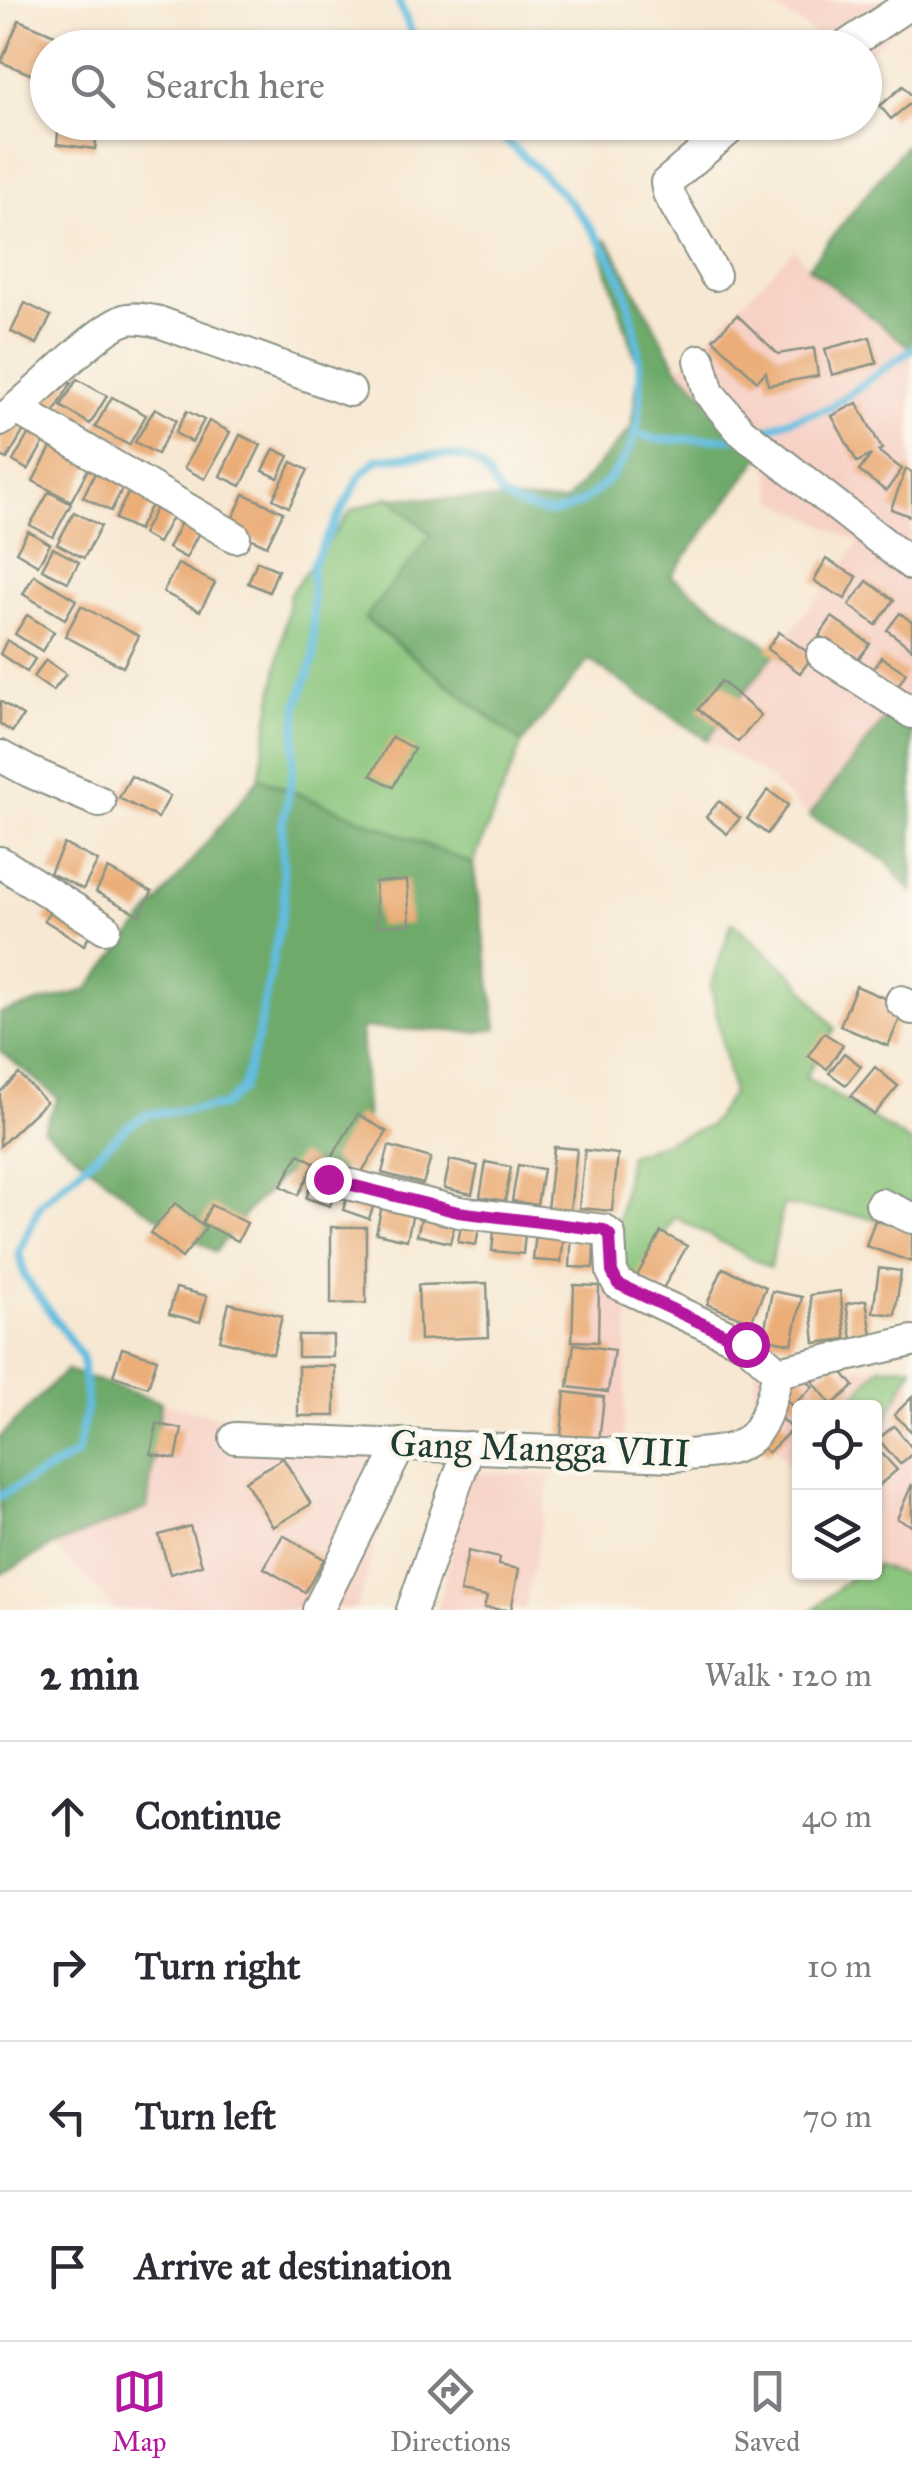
<!DOCTYPE html>
<html lang="en">
<head>
<meta charset="utf-8">
<style>
  body { margin:0; font-family:"IM FELL Great Primer",serif; background:#f7f7f7; color:#2b2b33 }
  .controls { position:absolute; right:30px; bottom:30px; display:grid; overflow:hidden; border-radius:10px; box-shadow:0 2px 8px #0004 }
  .controls button { width:90px; height:90px; display:grid; place-items:center; padding:0; border:0; border-bottom:2px solid #e1e1e2; background:#fff; color:#2b2b33; font:50px sans-serif }
  .stop { position:absolute; width:30px; height:30px; margin:-22px; border:8px solid #b5179e; border-radius:50%; background:#fff }
  .stop.end { background:#b5179e; border-color:#fff; box-shadow:0 2px 10px #0008 }
  .list { margin:0; padding:0; list-style:none }
  h2 { display:flex; justify-content:space-between; align-items:center; height:130px; margin:0; padding:0 40px; font-size:42px }
  h2 small { font-size:32px; font-weight:400; color:#7c7c81 }
  .list li { display:grid; grid-template-columns:65px 1fr auto; gap:30px; align-items:center; box-sizing:border-box; height:150px; padding:0 40px; border-top:2px solid #e1e1e2 }
  .list b { display:block; font-size:38px; white-space:nowrap }
  .list em { font-size:32px; font-style:normal; color:#7c7c81 }
  .icon { flex:none; width:55px; height:55px; fill:none; stroke:currentColor; stroke-width:2; stroke-linecap:round; stroke-linejoin:round }
  .map { position:relative; flex:none; width:912px; height:1610px; overflow:hidden }
  .search { position:absolute; background:#fff; box-shadow:0 2px 8px #0004; left:30px; right:30px; top:30px; height:110px; display:flex; align-items:center; gap:25px; box-sizing:border-box; padding:0 35px; border-radius:55px; color:#7c7c81; font-size:38px }
  .sheet { height:730px; background:#fff }
  nav { display:flex; justify-content:space-around; align-items:center; box-sizing:border-box; height:140px; border-top:2px solid #e1e1e2; background:#fff; font-size:28px; color:#7c7c81 }
  nav a { display:grid; justify-items:center; gap:5px }
  nav .on { color:#b5179e }
  .map>svg:first-child { display:block }
</style>
</head>
<body>
<div class="map">
<svg width="912" height="1610" viewBox="0 0 912 1610">
  <rect width="100%" height="100%" fill="#fbf7ec"/>
  <filter id="ink" filterUnits="userSpaceOnUse"><feTurbulence type="fractalNoise" baseFrequency=".01" numOctaves="2"/><feDisplacementMap in="SourceGraphic" scale="20" xChannelSelector="R" yChannelSelector="G"/><feConvolveMatrix kernelMatrix="1 2 1 2 8 2 1 2 1" color-interpolation-filters="sRGB"/></filter>
  <filter id="wash" filterUnits="userSpaceOnUse"><feTurbulence type="fractalNoise" baseFrequency=".0048" numOctaves="4" result="noise"/><feDisplacementMap in="SourceGraphic" scale="40" xChannelSelector="R" yChannelSelector="G"/><feGaussianBlur stdDeviation="2.25" result="paint"/><feColorMatrix in="noise" values="0 0 0 0 0 0 0 0 0 0 0 0 0 0 0 0 0 1.4 0 .05"/><feComposite in="paint" operator="in"/></filter>
  <g filter="url(#wash)">
    <rect width="100%" height="100%" fill="#f7e8d3"/>
    <!-- built -->
    <g fill="#f7d1c6">
      <polygon points="762,0 911,0 912,12 865,57 864,48 836,47"/>
      <polygon points="794,249 808,267 912,349 912,722 889,715 809,816 762,773 707,740 859,543 775,500 765,451 678,369"/>
      <polygon points="578,1289 629,1292 623,1454 572,1452"/>
      <polygon points="757,1358 770,1372 880,1367 845,1407 800,1408 799,1460 793,1468 774,1446 751,1449"/>
      <polygon points="912,1369 912,1578 875,1565 874,1442"/>
      <polygon points="161,1402 401,1464 356,1610 116,1610 53,1546 147,1507"/>
      <polygon points="469,1472 551,1475 525,1610 438,1610"/>
    </g>
    <!-- green -->
    <g fill="#89c57b" stroke="#548158" stroke-width="2.5">
      <polygon points="389,497 432,535 365,619 522,743 473,864 259,778 290,593 352,510"/>
      <polygon points="732,922 795,977 835,1029 805,1077 912,1143 912,1227 867,1217 783,1205 770,1268 675,1217 629,1292 607,1291 629,1155 709,1126 732,1093 711,986"/>
      <polygon points="912,1366 912,1369 875,1442 874,1408 845,1407 880,1367"/>
      <polygon points="875,1565 912,1578 912,1610 813,1610 856,1573 874,1572"/>
    </g>
    <!-- forest -->
    <g fill="#6eaa6b" stroke="#467450" stroke-width="2.5">
      <polygon points="912,137 912,349 808,267"/>
      <polygon points="605,240 610,244 678,369 765,451 671,576 776,652 707,740 589,660 522,743 365,618 432,535 389,497 565,502 631,428 639,369 600,249"/>
      <polygon points="889,714 912,722 912,892 885,860 809,816"/>
      <polygon points="259,778 473,864 497,1028 478,1032 361,1028 367,1126 333,1183 286,1173 252,1206 215,1252 140,1206 43,1129 58,1098 0,1051 0,1013 87,990"/>
      <polygon points="66,1370 161,1402 147,1508 53,1546 0,1575 0,1437"/>
    </g>
    <g fill="none" stroke-linecap="round" stroke-linejoin="round">
      <!-- stream -->
      <g stroke="#62bde0" stroke-width="8">
        <polyline points="398,0 418,48"/>
        <polyline points="635,433 659,440 737,438"/>
        <polyline points="760,433 783,422 829,408 912,349"/>
        <path d="M0,1496L77,1454L87,1405L82,1357L25,1277L19,1253L40,1205L128,1126L148,1114L223,1106L242,1089L257,1040L284,902L282,826L292,778L298,704L314,658L312,565L361,475L378,459C403,458 455,449 475,463C503,482 484,497 531,509C538,510 547,514 553,513C590,506 627,467 636,431C647,384 636,303 612,261C582,206 531,162 484,122"/>
      </g>
    </g>
    <g id="blocks">
      <!-- building -->
      <g fill="#ebae79">
        <polygon points="19,20 57,36 53,48 48,48 48,59 40,78 1,62"/>
        <polygon points="903,86 912,96 912,102 891,119 880,106"/>
        <polygon points="59,122 98,122 95,149 57,144"/>
        <polygon points="25,303 51,316 37,344 11,332"/>
        <polygon points="737,315 778,354 814,348 818,376 768,385 766,372 757,381 713,339"/>
        <polygon points="870,337 877,363 832,375 825,349"/>
        <polygon points="59,376 71,383 54,413 41,405"/>
        <polygon points="77,379 107,396 90,424 61,406"/>
        <polygon points="112,397 146,415 129,445 95,427"/>
        <polygon points="857,403 882,449 878,451 902,469 886,491 859,471 871,455 857,462 832,416"/>
        <polygon points="155,408 176,420 157,454 135,442"/>
        <polygon points="187,411 204,420 192,442 175,433"/>
        <polygon points="10,417 26,427 7,459 0,455 0,434"/>
        <polygon points="209,421 230,432 205,479 184,468"/>
        <polygon points="33,426 48,435 28,470 13,461"/>
        <polygon points="240,435 261,445 241,486 220,476"/>
        <polygon points="56,438 94,458 71,501 33,481"/>
        <polygon points="274,449 289,456 278,478 263,471"/>
        <polygon points="292,462 308,470 289,507 273,499"/>
        <polygon points="98,467 126,481 111,511 83,497"/>
        <polygon points="906,469 912,472 912,517 891,509"/>
        <polygon points="133,484 156,495 138,530 115,519"/>
        <polygon points="49,492 71,504 53,537 30,525"/>
        <polygon points="244,494 283,512 267,546 228,528"/>
        <polygon points="161,499 177,508 158,543 142,534"/>
        <polygon points="74,512 101,526 84,558 57,544"/>
        <polygon points="185,515 203,524 186,558 168,548"/>
        <polygon points="28,531 50,544 38,565 16,552"/>
        <polygon points="53,548 79,562 68,582 42,569"/>
        <polygon points="826,559 857,577 845,599 814,581"/>
        <polygon points="257,561 278,570 269,592 248,583"/>
        <polygon points="178,564 215,583 200,611 163,592"/>
        <polygon points="34,575 76,600 65,619 23,594"/>
        <polygon points="867,581 894,600 876,625 849,605"/>
        <polygon points="81,606 139,636 123,667 65,636"/>
        <polygon points="900,613 912,622 912,649 887,630"/>
        <polygon points="27,615 54,632 42,651 15,634"/>
        <polygon points="832,617 870,644 856,662 819,636"/>
        <polygon points="779,632 813,656 800,673 767,649"/>
        <polygon points="7,640 35,659 27,672 0,654"/>
        <polygon points="881,657 906,673 896,689 871,673"/>
        <polygon points="46,660 66,674 53,691 33,677"/>
        <polygon points="721,681 761,715 738,742 698,709"/>
        <polygon points="0,701 23,716 12,732 0,724"/>
        <polygon points="392,737 414,749 393,787 371,775"/>
        <polygon points="131,776 170,796 158,818 119,798"/>
        <polygon points="768,790 788,805 767,834 747,819"/>
        <polygon points="719,801 740,818 727,834 706,817"/>
        <polygon points="64,844 98,861 83,889 50,873"/>
        <polygon points="108,869 152,892 140,915 96,892"/>
        <polygon points="407,880 410,924 378,926 375,882"/>
        <polygon points="54,905 94,929 84,945 44,920"/>
        <polygon points="856,986 905,1007 888,1046 840,1026"/>
        <polygon points="824,1033 843,1045 827,1069 808,1056"/>
        <polygon points="844,1053 861,1066 846,1085 829,1073"/>
        <polygon points="875,1067 898,1086 874,1115 851,1096"/>
        <polygon points="19,1074 46,1102 0,1146 0,1092"/>
        <polygon points="358,1114 387,1132 358,1178 330,1160"/>
        <polygon points="389,1146 431,1158 423,1184 382,1173"/>
        <polygon points="554,1147 577,1149 570,1211 547,1209"/>
        <polygon points="585,1150 618,1154 612,1211 579,1208"/>
        <polygon points="299,1154 315,1163 298,1195 281,1186"/>
        <polygon points="450,1160 478,1166 472,1194 444,1188"/>
        <polygon points="486,1162 511,1167 505,1201 480,1197"/>
        <polygon points="518,1165 543,1169 537,1205 512,1201"/>
        <polygon points="313,1178 337,1187 330,1206 306,1198"/>
        <polygon points="349,1191 375,1201 369,1219 343,1210"/>
        <polygon points="383,1201 414,1208 407,1240 376,1233"/>
        <polygon points="175,1203 206,1228 182,1258 150,1233"/>
        <polygon points="211,1205 247,1223 238,1241 202,1223"/>
        <polygon points="422,1215 455,1223 450,1243 417,1235"/>
        <polygon points="462,1220 480,1223 476,1245 458,1242"/>
        <polygon points="875,1220 912,1232 912,1262 866,1246"/>
        <polygon points="495,1221 526,1224 523,1254 492,1251"/>
        <polygon points="537,1223 565,1225 561,1262 533,1260"/>
        <polygon points="331,1227 366,1227 366,1303 331,1304"/>
        <polygon points="572,1229 595,1230 593,1268 570,1267"/>
        <polygon points="661,1232 687,1246 662,1290 637,1276"/>
        <polygon points="723,1268 766,1287 751,1322 707,1304"/>
        <polygon points="879,1268 901,1271 895,1315 873,1312"/>
        <polygon points="487,1283 489,1337 420,1340 418,1285"/>
        <polygon points="574,1285 599,1286 598,1342 572,1341"/>
        <polygon points="176,1288 207,1296 200,1322 169,1314"/>
        <polygon points="772,1291 802,1297 792,1344 763,1338"/>
        <polygon points="840,1291 846,1339 815,1343 810,1295"/>
        <polygon points="866,1300 872,1335 852,1339 846,1304"/>
        <polygon points="229,1303 282,1316 273,1354 220,1340"/>
        <rect x="298" y="1335" width="35" height="22"/>
        <polygon points="574,1344 614,1350 608,1392 568,1387"/>
        <polygon points="122,1348 157,1359 148,1387 113,1376"/>
        <polygon points="835,1363 854,1386 832,1405 813,1382"/>
        <rect x="298" y="1366" width="37" height="50"/>
        <polygon points="796,1369 813,1387 792,1406 775,1389"/>
        <polygon points="565,1392 604,1397 598,1451 560,1447"/>
        <polygon points="912,1397 912,1432 894,1415"/>
        <polygon points="778,1416 792,1429 768,1453 755,1439"/>
        <polygon points="157,1424 182,1429 176,1459 151,1454"/>
        <polygon points="894,1426 912,1448 912,1454 900,1464 878,1439"/>
        <polygon points="874,1445 897,1470 877,1487 874,1484"/>
        <polygon points="283,1458 311,1504 273,1527 245,1481"/>
        <polygon points="912,1484 912,1526 897,1519"/>
        <polygon points="190,1526 202,1565 170,1574 159,1535"/>
        <polygon points="283,1535 324,1559 305,1592 264,1568"/>
        <polygon points="468,1551 499,1558 498,1565 519,1569 511,1610 484,1608 487,1597 460,1592"/>
      </g>
    </g>
  </g>
  <g filter="url(#ink)">
    <use href="#blocks" fill-opacity="0" stroke="#8b9284" stroke-width="2.5"/>
    <g fill="none" stroke-linecap="round" stroke-linejoin="round">
      <!-- street casing -->
      <g stroke="#8b9284" stroke-width="34">
        <g id="street">
          <polyline points="843,48 912,2"/>
          <polyline points="715,275 668,193 666,183 738,122"/>
          <polyline points="700,360 709,393 741,431 912,565"/>
          <polyline points="17,409 235,537"/>
          <path d="M0,421C31,400 99,325 128,319C139,317 149,320 159,322L350,391"/>
          <polyline points="822,654 912,713"/>
          <polyline points="0,756 30,772 100,802"/>
          <polyline points="0,862 105,928"/>
          <polyline points="901,1001 912,1009"/>
          <polyline points="328,1179 459,1212 604,1230 610,1235 612,1272 618,1284 747,1344 778,1372"/>
          <polyline points="881,1204 912,1218"/>
          <path d="M235,1438L673,1456C749,1451 760,1449 778,1372L912,1341"/>
          <polyline points="318,1610 401,1444"/>
          <polyline points="412,1610 469,1447"/>
        </g>
      </g>
      <!-- street -->
      <use href="#street" stroke="#fff" stroke-width="30"/>
    </g>
  </g>
  <g fill="none" stroke-linecap="round" stroke-linejoin="round" filter="url(#ink)">
    <!-- route -->
    <polyline stroke="#b5179e" stroke-width="12" points="328,1179 458,1212 604,1230 610,1235 612,1272 618,1284 746,1344"/>
  </g>
  <g text-anchor="middle" stroke-width="9" stroke-linejoin="round" paint-order="stroke">
    <!-- street labels -->
    <g font-size="38" fill="#1f3d34" stroke="#fbf7ec">
      <text transform="translate(540 1448) rotate(2)" y="13">Gang Mangga VIII</text>
    </g>
  </g>
</svg>
<div class="controls">
<button><svg class="icon" aria-label="locate" viewBox="0 0 24 24"><circle cx="12" cy="12" r="6"/><path d="M12 2v4M12 18v4M2 12h4M18 12h4"/></svg></button>
<button><svg class="icon" aria-label="layers" viewBox="0 0 24 24"><path d="M12 4l9 5-9 5-9-5zM3 14l9 5 9-5"/></svg></button>
</div>
<div class="stop" style="left:746px;top:1344px"></div>
<div class="stop end" style="left:328px;top:1179px"></div>
<div class="search"><svg class="icon" aria-label="search" viewBox="0 0 24 24"><circle cx="10" cy="10" r="6"/><path d="M15 15l6 6"/></svg>Search here</div>
</div>
<section class="sheet">
<h2>2 min<small>Walk · 120 m</small></h2>
<ul class="list">
<li><svg class="icon" aria-label="ahead" viewBox="0 0 24 24"><path d="M12 20V5M6 11l6-6 6 6"/></svg><div><b>Continue</b></div><em>40 m</em></li>
<li><svg class="icon" aria-label="right" viewBox="0 0 24 24"><path d="M7 20v-9h11M14 6l5 5-5 5"/></svg><div><b>Turn right</b></div><em>10 m</em></li>
<li><svg class="icon" aria-label="left" viewBox="0 0 24 24"><path d="M17 20v-9H6M10 6l-5 5 5 5"/></svg><div><b>Turn left</b></div><em>70 m</em></li>
<li><svg class="icon" aria-label="arrive" viewBox="0 0 24 24"><path d="M6 21V4h12l-3 4 3 4H6"/></svg><div><b>Arrive at destination</b></div></li>
</ul>
</section>
<nav>
<a class="on"><svg class="icon" aria-label="map" viewBox="0 0 24 24"><path d="M3 6l6-2 6 2 6-2v14l-6 2-6-2-6 2zM9 4v14M15 6v14"/></svg>Map</a>
<a><svg class="icon" aria-label="directions" viewBox="0 0 24 24"><path d="M12 3l9 9-9 9-9-9zM9 14v-3h6M13 9l2 2-2 2"/></svg>Directions</a>
<a><svg class="icon" aria-label="saved" viewBox="0 0 24 24"><path d="M7 4h10v16l-5-4-5 4z"/></svg>Saved</a>
</nav>
</body>
</html>
